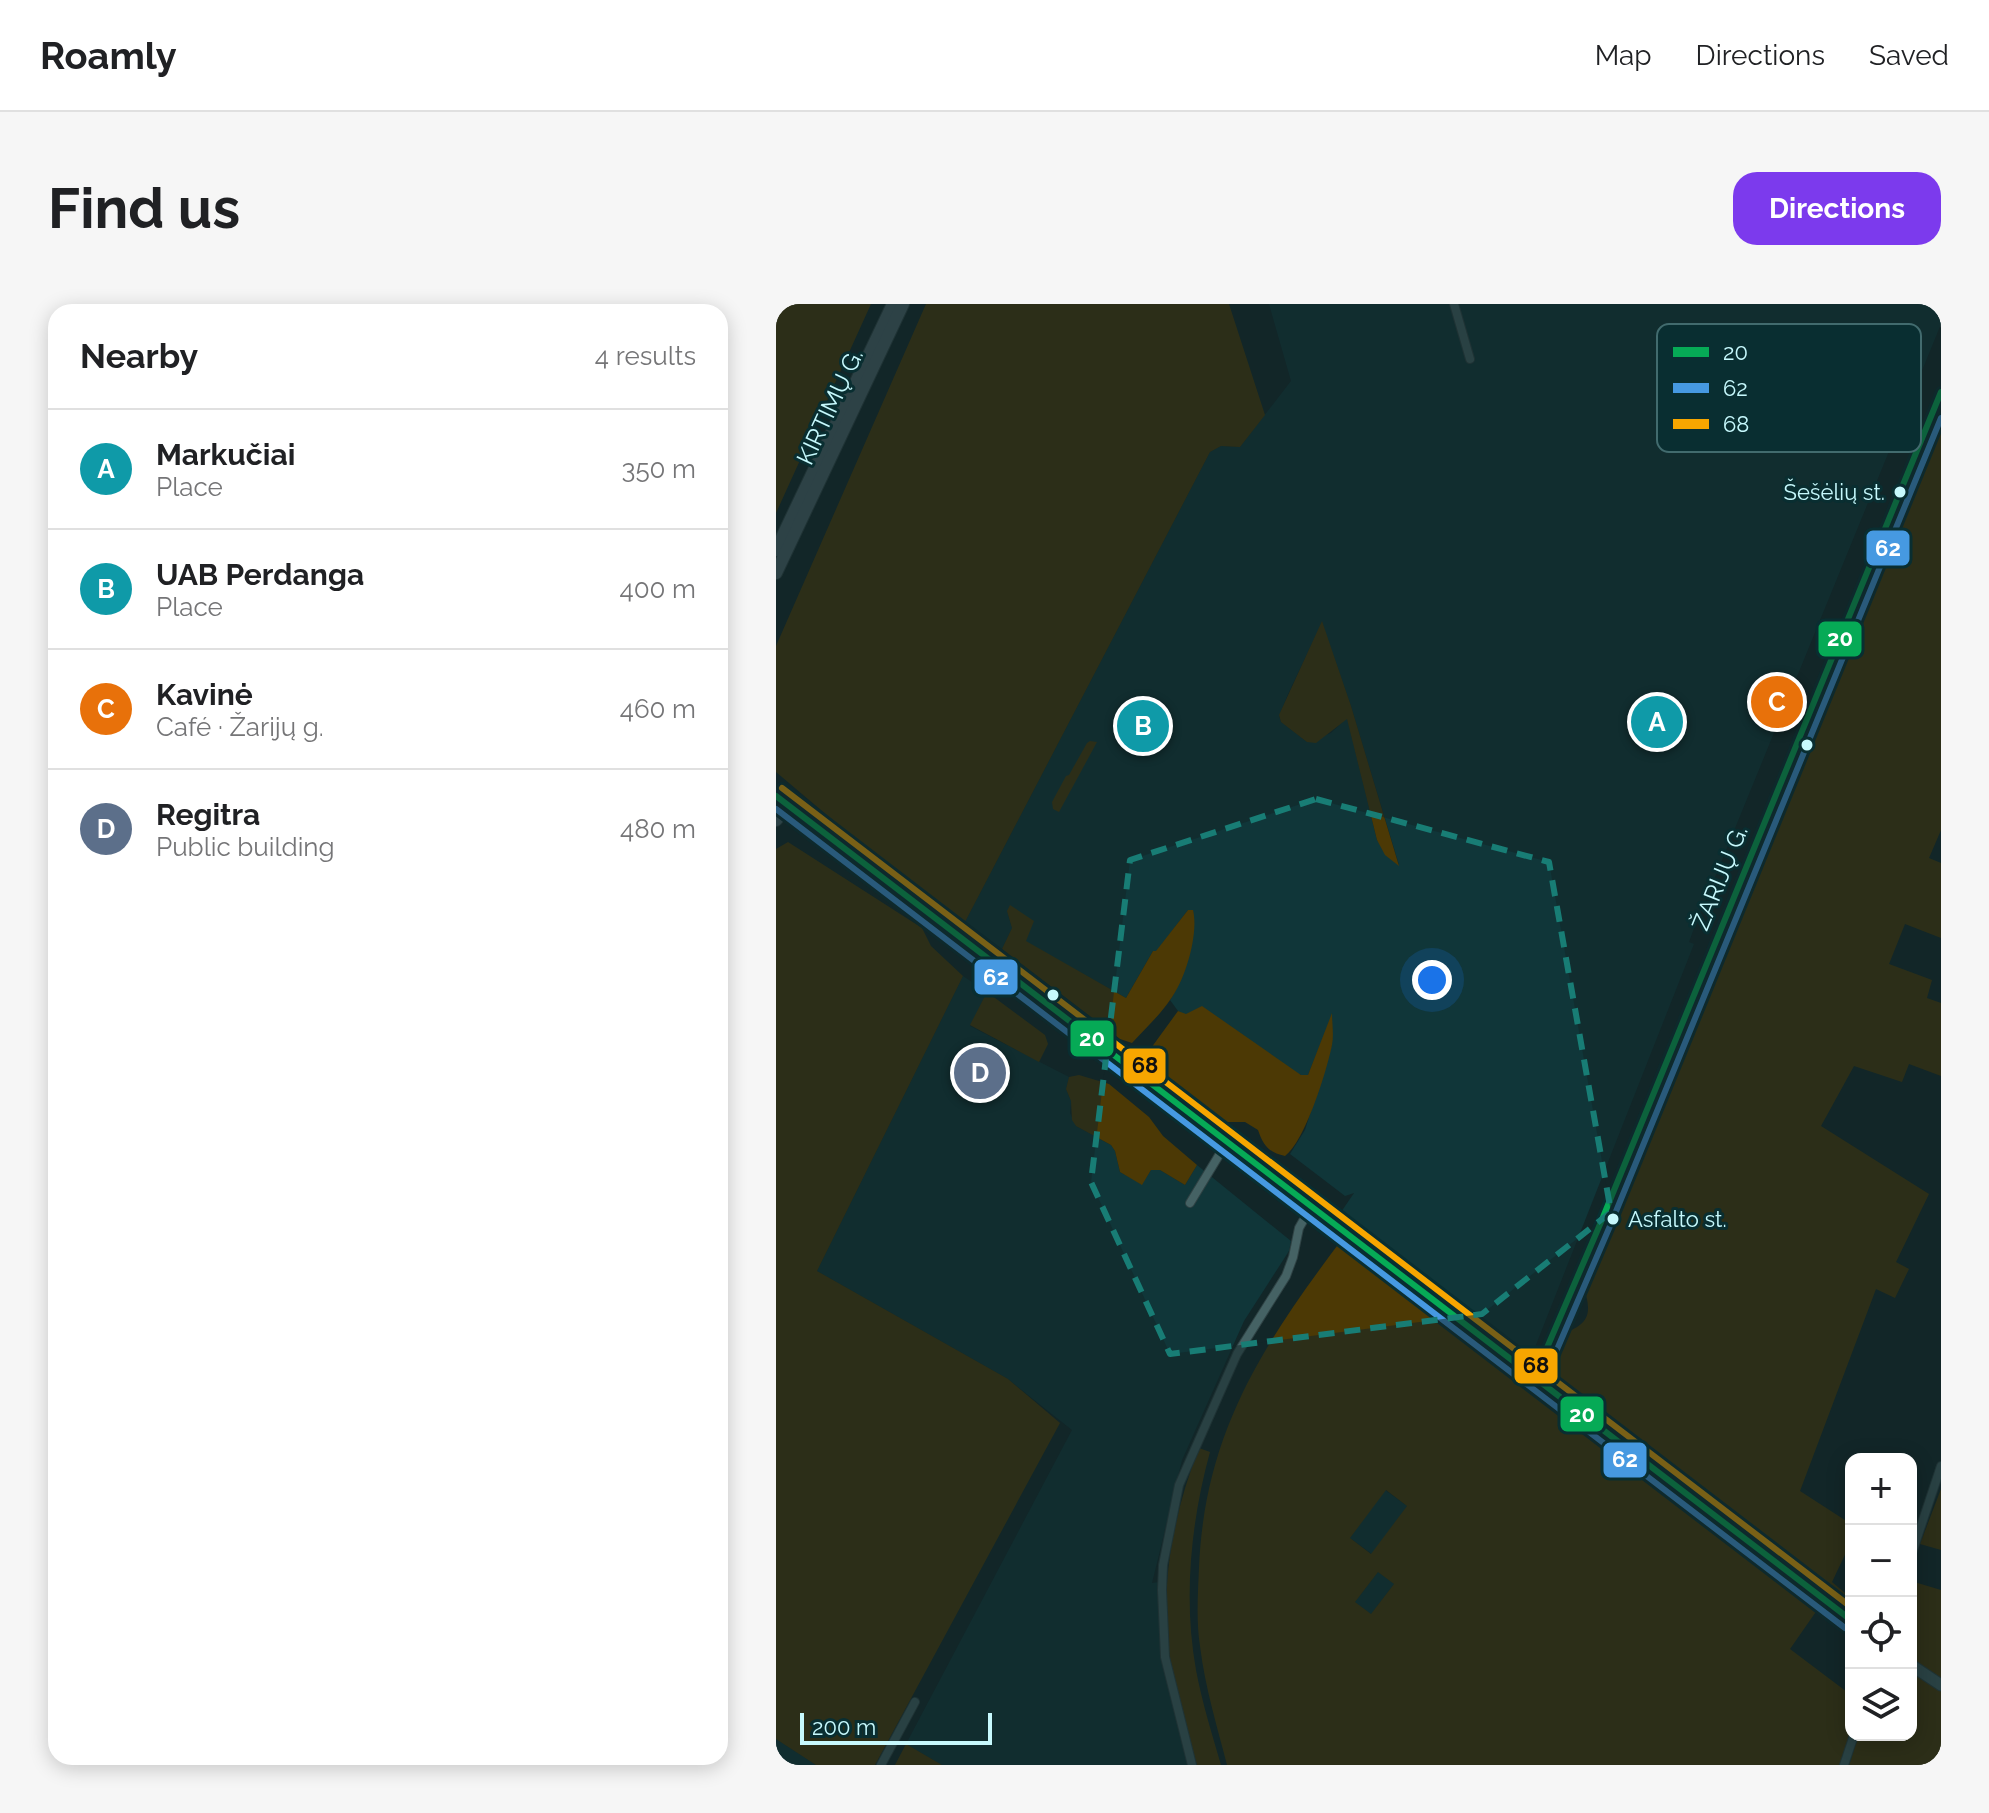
<!DOCTYPE html>
<html lang="en">
<head>
<meta charset="utf-8">
<style>
  body { margin:0; font-family:Raleway,sans-serif; background:#f6f6f6; color:#202124 }
  .controls { position:absolute; right:24px; bottom:24px; display:grid; overflow:hidden; border-radius:16px; box-shadow:0 4px 20px #0003 }
  .controls button { width:72px; height:72px; display:grid; place-items:center; padding:0; border:0; border-bottom:2px solid #e0e0e0; background:#fff; color:#202124; font:40px sans-serif }
  .scale { position:absolute; left:24px; bottom:20px; width:192px; box-sizing:border-box; padding-left:8px; border:4px solid #c7f9fd; border-top:0; font-size:22px; line-height:28px; white-space:nowrap; color:#c7f9fd; -webkit-text-stroke:6px #092e31; paint-order:stroke }
  .you { position:absolute; left:656px; top:676px; width:28px; height:28px; margin:-20px; border:6px solid #fff; border-radius:50%; background:#1a73e8; box-shadow:0 0 0 12px #1a73e833 }
  .badge { display:grid; place-items:center; width:52px; height:52px; border-radius:50%; background:#7c3aed; color:#fff; font-size:26px; font-weight:700 }
  .pin { position:absolute; translate:-50% -50%; border:4px solid #fff; box-shadow:0 2px 8px #0006 }
  .list { margin:0; padding:0; list-style:none }
  h2 { display:flex; justify-content:space-between; align-items:center; height:104px; margin:0; padding:0 32px; font-size:34px }
  h2 small { font-size:26px; font-weight:400; color:#757577 }
  .list li { display:grid; grid-template-columns:52px 1fr auto; gap:24px; align-items:center; box-sizing:border-box; height:120px; padding:0 32px; border-top:2px solid #e0e0e0 }
  .list b { display:block; font-size:30px; white-space:nowrap }
  .list p { margin:0; font-size:26px; white-space:nowrap; color:#757577 }
  .list em { font-size:26px; font-style:normal; color:#757577 }
  .icon { flex:none; width:44px; height:44px; fill:none; stroke:currentColor; stroke-width:2; stroke-linecap:round; stroke-linejoin:round }
  .map { position:relative; flex:none; width:1165px; height:1461px; overflow:hidden; border-radius:24px }
  header { display:flex; align-items:center; gap:48px; box-sizing:border-box; height:112px; padding:0 40px; background:#fff; border-bottom:2px solid #e0e0e0 }
  header strong { font-size:38px }
  nav { display:flex; gap:44px; margin-inline-start:auto; font-size:28px }
  .intro { display:flex; align-items:center; justify-content:space-between; box-sizing:border-box; height:192px; padding:0 48px }
  h1 { margin:0; font-size:56px }
  .button { padding:20px 36px; border-radius:24px; background:#7c3aed; color:#fff; font-size:28px; font-weight:700 }
  main { display:flex; gap:48px; padding:0 48px }
  aside { flex:1; background:#fff; border-radius:24px; box-shadow:0 4px 20px #0003 }
  .map>svg:first-child { display:block }
</style>
</head>
<body>
<header>
<strong>Roamly</strong>
<nav><a>Map</a><a>Directions</a><a>Saved</a></nav>
</header>
<div class="intro"><h1>Find us</h1><a class="button">Directions</a></div>
<main>
<aside>
<h2>Nearby<small>4 results</small></h2>
<ul class="list">
<li><span class="badge" style="background:#0f9aa8">A</span><div><b>Markučiai</b><p>Place</p></div><em>350 m</em></li>
<li><span class="badge" style="background:#0f9aa8">B</span><div><b>UAB Perdanga</b><p>Place</p></div><em>400 m</em></li>
<li><span class="badge" style="background:#e8710a">C</span><div><b>Kavinė</b><p>Café · Žarijų g.</p></div><em>460 m</em></li>
<li><span class="badge" style="background:#5c6f8a">D</span><div><b>Regitra</b><p>Public building</p></div><em>480 m</em></li>
</ul>
</aside>
<div class="map">
<svg width="1165" height="1461" viewBox="0 0 1165 1461">
  <rect width="100%" height="100%" fill="#122628"/>
  <!-- built -->
  <g fill="#103639" fill-rule="evenodd">
    <path d="M493,0H1165V20L917,627L913,638L918,640L752,1061L561,914L578,889L569,892L514,850L529,826L556,740V712L532,771H525L402,707L394,696L400,686L412,606L380,648L377,647L350,694L249,637L231,607L236,624L226,645L189,618L434,148L445,142L464,143L515,77ZM546,318L575,402L623,561L601,536L571,414L555,429L531,438L505,418L503,412L512,390Z"/>
    <polygon points="187,672 211,688 194,722 293,773 290,785 295,797 294,809 300,822 335,841 339,847 344,868 366,880 375,866 384,866 409,881 421,861 515,937 513,947 468,1017 406,1156 376,1279 391,1277 392,1336 401,1395 421,1461 166,1461 130,1440 296,1126 232,1075 41,967"/>
    <polygon points="609,1186 631,1202 596,1250 574,1234"/>
    <polygon points="602,1268 618,1280 595,1310 579,1298"/>
    <polygon points="0,1435 40,1461 0,1461"/>
  </g>
  <!-- green -->
  <g fill="#4c3905" fill-rule="evenodd">
    <polygon points="0,0 95,0 0,209"/>
    <polygon points="150,0 453,0 489,111 464,143 445,142 434,148 189,618 174,615 0,468 0,342"/>
    <path d="M1165,108V526L1153,554L1165,559V634L1129,620L1113,660L1156,676L1151,694L1165,699V772L1133,760L1126,778L1078,762L1045,822L1153,890L1120,958L1133,965L1119,994L1100,985L1024,1187L1075,1220V1238L1056,1278L1075,1294V1305L1047,1289L775,1079C767,1062 779,1045 786,1030C817,1019 815,1007 807,980L1013,474H1016L1035,435L1033,433L1039,413L1085,303L1101,284L1105,250Z"/>
    <polygon points="546,317 575,402 623,562 609,551 601,536 571,415 540,439 531,438 505,418 503,411"/>
    <polygon points="314,437 321,438 283,508 277,505 276,498 290,472 293,471 311,439"/>
    <polygon points="12,538 146,624 155,642 187,672 41,967 232,1075 284,1119 99,1461 40,1461 0,1435 0,545"/>
    <path d="M234,601L258,617L250,637L350,694L377,647H380L412,606H417C423,630 409,677 394,696C383,712 369,725 356,739L344,735L226,645L236,624L231,607Z"/>
    <polygon points="211,688 269,731 272,740 263,758 194,721"/>
    <path d="M426,702L525,771H532L556,709C556,719 558,731 556,741C551,766 529,838 509,852C493,849 487,841 482,826L469,818H441C430,809 423,800 413,790C399,775 380,769 370,751L402,707L410,710Z"/>
    <polygon points="303,771 333,780 373,813 387,832 421,861 409,881 384,866 375,866 366,881 344,868 339,847 335,841 300,822 296,816 295,797 290,785 293,773"/>
    <path d="M567,934L1046,1299L1014,1345L1075,1391V1427L1064,1461H451C441,1422 429,1383 424,1342C420,1316 422,1289 423,1263C429,1127 488,1039 567,934ZM610,1186L631,1202L595,1250L574,1234ZM602,1268L618,1280L595,1310L579,1298Z"/>
    <path d="M423,1144L434,1148C415,1217 407,1294 420,1366C426,1398 436,1430 445,1461H421C412,1432 401,1402 396,1372C382,1292 394,1219 423,1144Z"/>
    <polygon points="1165,1185 1165,1246 1144,1240"/>
    <polygon points="1135,1277 1165,1286 1165,1374 1135,1354"/>
    <polygon points="1135,1365 1165,1386 1165,1461 1073,1461 1083,1431 1135,1431"/>
    <polygon points="130,1440 166,1461 119,1461"/>
  </g>
  <g fill="none" stroke-linecap="round" stroke-linejoin="round">
    <!-- minor casing -->
    <g stroke="#2f4244" stroke-width="10">
      <g id="minor">
        <polyline points="678,0 694,55"/>
        <polyline points="414,899 451,838"/>
        <polyline points="758,1074 825,918 1165,88"/>
        <polyline points="1135,1252 1165,1162"/>
        <polyline points="105,1461 139,1398"/>
        <polyline points="416,1461 389,1353 386,1286 387,1261 403,1181 461,1050 510,972 517,953 523,924 535,903"/>
        <polyline points="1068,1461 1078,1431"/>
      </g>
    </g>
    <!-- secondary casing -->
    <g stroke="#2f4244" stroke-width="13">
      <g id="secondary">
        <polyline points="0,492 1075,1316"/>
        <polyline points="1135,1361 1165,1381"/>
      </g>
    </g>
    <!-- trunk casing -->
    <g stroke="#2f4244" stroke-width="14">
      <g id="trunk">
        <polyline points="0,246 117,0"/>
        <polyline points="0,269 127,0"/>
        <polyline points="0,516 12,502"/>
      </g>
    </g>
    <!-- minor -->
    <use href="#minor" stroke="#456264" stroke-width="8"/>
    <!-- secondary -->
    <use href="#secondary" stroke="#456264" stroke-width="11"/>
    <!-- trunk -->
    <use href="#trunk" stroke="#4e646b" stroke-width="12"/>
    <!-- bus-1 casing -->
    <g stroke="#092e31" stroke-width="12">
      <g id="bus-1">
        <polyline points="0,492 1075,1316"/>
        <polyline points="758,1074 825,918 1165,88"/>
      </g>
    </g>
    <!-- bus-2 casing -->
    <g stroke="#092e31" stroke-width="12">
      <g id="bus-2">
        <polyline points="0,505 1069,1324"/>
        <polyline points="767,1078 834,922 1165,114"/>
      </g>
    </g>
    <!-- bus-3 casing -->
    <g stroke="#092e31" stroke-width="12">
      <polyline id="bus-3" points="6,484 1075,1303"/>
    </g>
    <!-- bus-1 -->
    <use href="#bus-1" stroke="#06aa56" stroke-width="6"/>
    <!-- bus-2 -->
    <use href="#bus-2" stroke="#4699e1" stroke-width="6"/>
    <!-- bus-3 -->
    <use href="#bus-3" stroke="#f7a600" stroke-width="6"/>
  </g>
  <!-- marked area -->
  <path d="M0 0H1165V1461H0ZM540,495L773,558L835,908L706,1010L394,1050L315,878L354,556Z" fill="#122628" fill-opacity=".55" fill-rule="evenodd"/>
  <path fill="none" stroke="#187d75" stroke-width="6" stroke-dasharray="16 10" stroke-linejoin="round" d="M540,495L773,558L835,908L706,1010L394,1050L315,878L354,556Z"/>
  <!-- markers -->
  <g fill="#c7f9fd" stroke="#092e31" stroke-width="3">
    <circle cx="1124" cy="188" r="7"/>
    <circle cx="1031" cy="441" r="7"/>
    <circle cx="277" cy="691" r="7"/>
    <circle cx="837" cy="915" r="7"/>
  </g>
  <g text-anchor="middle" stroke-width="6" stroke-linejoin="round" paint-order="stroke">
    <!-- bus labels -->
    <g font-size="22" fill="#c7f9fd" stroke="#092e31" text-anchor="end">
      <text x="1109" y="196">Šešėlių st.</text>
      <text x="852" y="923" text-anchor="start">Asfalto st.</text>
    </g>
    <!-- street labels -->
    <g font-size="24" fill="#c7f9fd" stroke="#092e31">
      <text transform="translate(54 103) rotate(-65)" y="8">KIRTIMŲ G.</text>
      <text transform="translate(944 574) rotate(-68)" y="8">ŽARIJŲ G.</text>
    </g>
  </g>
  <!-- legend -->
  <rect x="881" y="20" width="264" height="128" rx="12" fill="#092e31" stroke="#426b6e" stroke-width="2"/>
  <rect x="897" y="43" width="36" height="10" fill="#06aa56"/>
  <rect x="897" y="79" width="36" height="10" fill="#4699e1"/>
  <rect x="897" y="115" width="36" height="10" fill="#f7a600"/>
  <g font-size="22" fill="#c7f9fd">
    <text x="947" y="56">20</text>
    <text x="947" y="92">62</text>
    <text x="947" y="128">68</text>
  </g>
  <g stroke="#092e31" stroke-width="3">
    <rect x="1089" y="225" width="46" height="38" rx="8" fill="#4699e1"/>
    <rect x="1041" y="316" width="46" height="38" rx="8" fill="#06aa56"/>
    <rect x="197" y="654" width="46" height="38" rx="8" fill="#4699e1"/>
    <rect x="293" y="715" width="46" height="39" rx="8" fill="#06aa56"/>
    <rect x="346" y="743" width="45" height="38" rx="8" fill="#f7a600"/>
    <rect x="737" y="1043" width="46" height="38" rx="8" fill="#f7a600"/>
    <rect x="783" y="1091" width="46" height="38" rx="8" fill="#06aa56"/>
    <rect x="826" y="1137" width="46" height="38" rx="8" fill="#4699e1"/>
  </g>
  <g font-size="22" text-anchor="middle" font-weight="bold" fill="#fff">
    <text x="1112" y="252">62</text>
    <text x="1064" y="342">20</text>
    <text x="220" y="681">62</text>
    <text x="316" y="742">20</text>
    <text x="806" y="1118">20</text>
    <text x="849" y="1163">62</text>
  </g>
  <g font-size="22" text-anchor="middle" font-weight="bold" fill="#111">
    <text x="369" y="769">68</text>
    <text x="760" y="1069">68</text>
  </g>
</svg>
<div class="controls">
<button>+</button>
<button>−</button>
<button><svg class="icon" aria-label="locate" viewBox="0 0 24 24"><circle cx="12" cy="12" r="6"/><path d="M12 2v4M12 18v4M2 12h4M18 12h4"/></svg></button>
<button><svg class="icon" aria-label="layers" viewBox="0 0 24 24"><path d="M12 4l9 5-9 5-9-5zM3 14l9 5 9-5"/></svg></button>
</div>
<div class="scale">200 m</div>
<div class="you"></div>
<div class="pin badge" style="left:881px;top:418px;background:#0f9aa8">A</div>
<div class="pin badge" style="left:367px;top:422px;background:#0f9aa8">B</div>
<div class="pin badge" style="left:1001px;top:398px;background:#e8710a">C</div>
<div class="pin badge" style="left:204px;top:769px;background:#5c6f8a">D</div>
</div>
</main>
</body>
</html>
